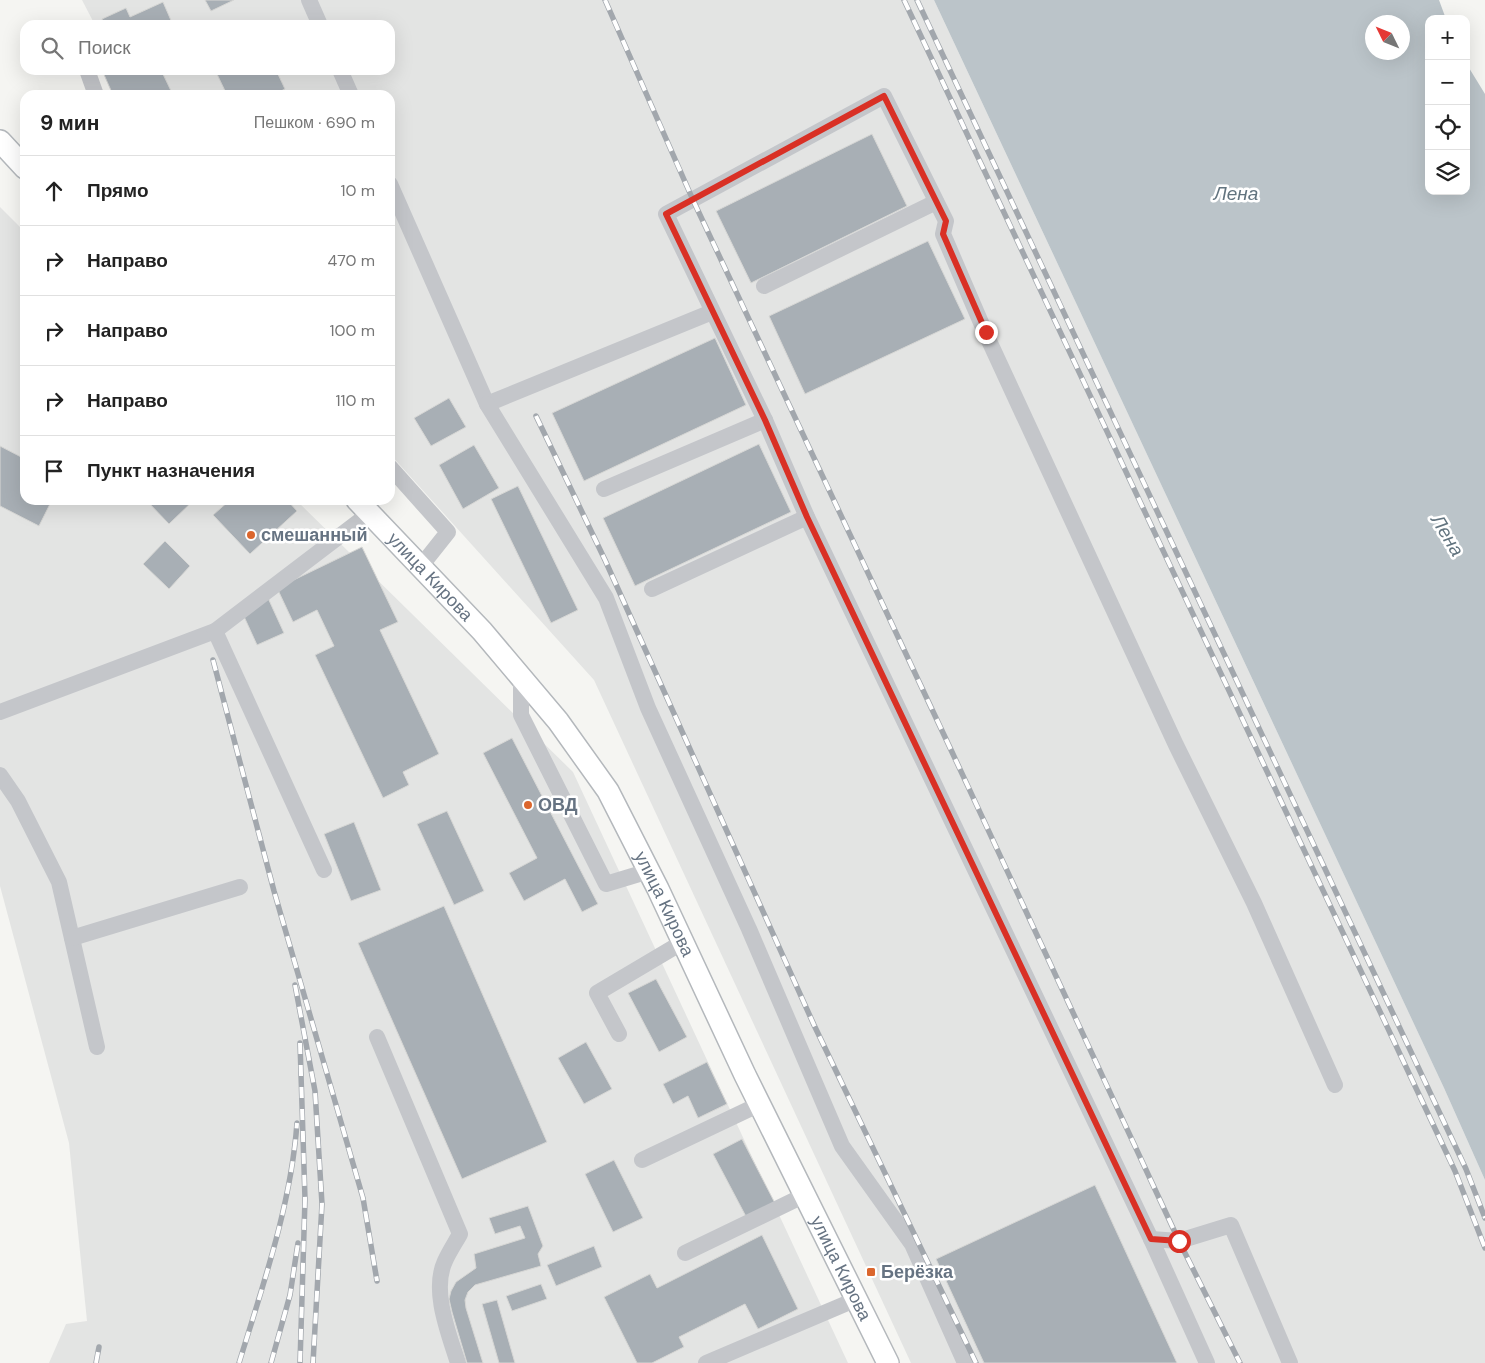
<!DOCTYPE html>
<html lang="ru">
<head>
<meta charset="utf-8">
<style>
  body { margin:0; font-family:"DM Sans",sans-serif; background:#f6f6f6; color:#222 }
  .controls { position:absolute; right:15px; top:15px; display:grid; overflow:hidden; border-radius:10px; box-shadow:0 5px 20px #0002 }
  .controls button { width:45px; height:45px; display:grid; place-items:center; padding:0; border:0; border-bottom:1px solid #e0e0e0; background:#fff; color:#222; font:25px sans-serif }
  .compass { position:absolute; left:1365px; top:15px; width:45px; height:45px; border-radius:50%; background:#fff; box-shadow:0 5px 20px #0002; rotate:313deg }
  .stop { position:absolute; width:15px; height:15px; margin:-11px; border:4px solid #d93025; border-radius:50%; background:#fff }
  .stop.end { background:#d93025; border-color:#fff; box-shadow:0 1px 5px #0008 }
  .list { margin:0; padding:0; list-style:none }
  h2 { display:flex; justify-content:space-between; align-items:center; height:65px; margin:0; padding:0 20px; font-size:21px }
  h2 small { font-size:16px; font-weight:400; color:#767676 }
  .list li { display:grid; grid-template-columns:32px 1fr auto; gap:15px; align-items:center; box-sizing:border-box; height:70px; padding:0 20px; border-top:1px solid #e0e0e0 }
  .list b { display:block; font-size:19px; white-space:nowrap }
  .list em { font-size:16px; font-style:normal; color:#767676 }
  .icon { flex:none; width:28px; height:28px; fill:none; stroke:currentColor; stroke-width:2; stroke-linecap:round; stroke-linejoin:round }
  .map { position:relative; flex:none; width:1485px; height:1363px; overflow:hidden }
  .search { position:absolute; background:#fff; box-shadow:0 5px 20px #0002; left:20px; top:20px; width:375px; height:55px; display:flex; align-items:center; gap:12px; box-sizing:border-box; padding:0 18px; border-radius:15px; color:#767676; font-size:19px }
  .panel { position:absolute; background:#fff; box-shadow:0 5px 20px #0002; left:20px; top:90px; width:375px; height:415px; border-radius:15px }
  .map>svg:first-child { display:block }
</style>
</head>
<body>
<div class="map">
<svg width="1485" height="1363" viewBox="0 0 1485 1363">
  <rect width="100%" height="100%" fill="#f5f5f2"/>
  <!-- built -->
  <g fill="#e3e4e3">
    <polygon points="82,0 934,0 1444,1088 1485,1180 1485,1363 911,1363 594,680 390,454 390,95 130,95 118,70 390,70 390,25 95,25"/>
    <polygon points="0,207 25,232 25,500 296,500 573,772 848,1363 49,1363 66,1324 87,1321 69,1143 0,886"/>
  </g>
  <!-- water -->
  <path fill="#bbc4c9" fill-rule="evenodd" d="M934,0H1439L1446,19H1429V191H1466V63L1485,94V1180L1444,1088ZM1372,22H1402V52H1372Z"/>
  <!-- building -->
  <g fill="#a8afb5" stroke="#d7d7d5">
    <polygon points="205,0 234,0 211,11"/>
    <polygon points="163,2 173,25 104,25 102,19 126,8 130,17"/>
    <polygon points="102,70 161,70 173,95 113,95"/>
    <polygon points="215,70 276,70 285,89 273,95 227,95"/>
    <polygon points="872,134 907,206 751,283 716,211"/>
    <polygon points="928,241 965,319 805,394 769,316"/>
    <polygon points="715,338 746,405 584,481 552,413"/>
    <polygon points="449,398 466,427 431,446 414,418"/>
    <polygon points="759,444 791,512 635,586 603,518"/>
    <polygon points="474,445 499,488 463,509 439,465"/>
    <polygon points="0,446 25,459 25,500 52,500 39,526 0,506"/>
    <polygon points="518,486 578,610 551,623 491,499"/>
    <polygon points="146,500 194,500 169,524"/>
    <polygon points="230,500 287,500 297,511 250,554 213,515"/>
    <polygon points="165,541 190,566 169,589 143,564"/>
    <polygon points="362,547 398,622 380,630 439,754 403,772 409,785 383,798 315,655 334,646 317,610 293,622 277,588"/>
    <polygon points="268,598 284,633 257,645 241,610"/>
    <polygon points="512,738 598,904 582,912 565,879 524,901 509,873 537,858 483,753"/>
    <polygon points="447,811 484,891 454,905 417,824"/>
    <polygon points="354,822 381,890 351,901 324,834"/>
    <polygon points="444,906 547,1142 462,1179 358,943"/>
    <polygon points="656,979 687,1037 659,1052 628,993"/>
    <polygon points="586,1042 612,1089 584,1104 558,1058"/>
    <polygon points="707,1062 727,1104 698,1118 688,1096 673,1104 663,1084"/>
    <polygon points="742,1139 779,1211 751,1226 713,1154"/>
    <polygon points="614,1160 643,1218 613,1232 585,1174"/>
    <polygon points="1095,1185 1177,1363 984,1363 936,1259"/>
    <polygon points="528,1206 543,1246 538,1254 541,1266 475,1285 468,1292 465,1300 466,1308 483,1363 467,1363 452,1312 449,1299 451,1291 456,1282 476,1268 474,1254 525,1238 520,1226 495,1234 489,1218"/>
    <polygon points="762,1235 798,1309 758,1329 745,1304 679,1337 684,1347 652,1363 637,1363 604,1297 650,1274 657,1288"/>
    <polygon points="594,1246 602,1267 556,1286 547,1265"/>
    <polygon points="541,1284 547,1299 512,1311 506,1296"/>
    <polygon points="497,1300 515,1363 499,1363 482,1304"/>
  </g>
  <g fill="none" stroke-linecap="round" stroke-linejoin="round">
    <!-- major casing -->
    <g stroke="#b4b8bc" stroke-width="24">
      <g id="major">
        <polyline points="0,141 25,168"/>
        <path id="s1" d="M357,500L482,631L558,721L608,791L658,889L745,1075L888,1363"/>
      </g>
    </g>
    <!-- minor -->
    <g stroke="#c4c6ca" stroke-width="16">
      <polyline points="309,0 320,25"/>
      <polyline points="87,70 96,95"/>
      <polyline points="340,70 351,95"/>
      <polyline points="390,184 487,404 712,312"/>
      <polyline points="764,286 936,202"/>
      <polyline points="487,404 606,598 648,708 749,929 842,1146 912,1244 965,1363"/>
      <polyline points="390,467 448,532 421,566"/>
      <polyline points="604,489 765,420"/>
      <polyline points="652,589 807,517"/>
      <polyline points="521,677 521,715 606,884 649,871"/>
      <polyline points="0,712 215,631"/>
      <polyline points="0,775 18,801 59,882 97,1047"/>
      <polyline points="324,870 215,631 370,513"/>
      <polyline points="72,938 240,887"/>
      <polyline points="619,1034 597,993 683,942"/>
      <path d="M377,1037L460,1234C455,1243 449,1252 445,1261C431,1291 449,1334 458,1363"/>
      <polyline points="642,1160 760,1104"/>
      <polyline points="1151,1239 1179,1241 1231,1225 1290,1363"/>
      <polyline points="685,1253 805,1195"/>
      <polyline points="706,1363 857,1299"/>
      <polyline points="1207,1363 1151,1239 807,517 765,420 666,214 884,96 946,221 943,234 985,332 1176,745 1254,903 1335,1085"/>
    </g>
    <!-- major -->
    <use href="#major" stroke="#fff" stroke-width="21"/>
    <!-- rail casing -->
    <g stroke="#a2a7ad" stroke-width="5.5">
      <g id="rail">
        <polyline points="605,0 693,200 952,752 1179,1241 1240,1363"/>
        <polyline points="904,0 1455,1171 1485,1248"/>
        <polyline points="917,0 1466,1169 1485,1218"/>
        <polyline points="536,416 605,560 814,1025 976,1363"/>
        <polyline points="213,660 274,891 363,1198 377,1281"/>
        <polyline points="295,985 315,1091 322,1204 313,1363"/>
        <polyline points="300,1043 305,1199 300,1363"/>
        <polyline points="96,1363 99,1347"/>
        <path d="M239,1363C263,1285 291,1205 297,1123"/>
        <polyline points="271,1363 290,1295 298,1243"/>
      </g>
    </g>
    <!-- rail -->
    <use href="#rail" stroke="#fff" stroke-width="4" stroke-dasharray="11" stroke-linecap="butt"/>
  </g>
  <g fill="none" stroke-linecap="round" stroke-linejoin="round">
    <!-- route -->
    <polyline stroke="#d93025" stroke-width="6" points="986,332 943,234 946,221 884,96 666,214 765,420 807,517 1151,1239 1179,1241"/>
  </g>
  <!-- markers -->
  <g fill="#db662d" stroke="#fff" stroke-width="2">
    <circle cx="251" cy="535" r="5"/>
    <circle cx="528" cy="805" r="5"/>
    <rect x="866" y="1267" width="10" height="10" rx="2.5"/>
  </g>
  <g text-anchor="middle" stroke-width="5" stroke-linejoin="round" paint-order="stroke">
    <!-- poi labels -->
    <g font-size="18" font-weight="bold" fill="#667382" stroke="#fff" text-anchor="start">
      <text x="261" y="541">смешанный</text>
      <text x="538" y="811">ОВД</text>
      <text x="881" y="1278">Берёзка</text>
    </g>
    <!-- street labels -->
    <g font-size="18" fill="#667382" stroke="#fff">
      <text dy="6" stroke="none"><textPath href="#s1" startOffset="106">улица Кирова</textPath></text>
      <text dy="6" stroke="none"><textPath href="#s1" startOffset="511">улица Кирова</textPath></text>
      <text dy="6" stroke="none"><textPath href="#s1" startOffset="916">улица Кирова</textPath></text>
    </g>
    <!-- water labels -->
    <g font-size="19" font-style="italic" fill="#62747f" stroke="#fff">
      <text x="1236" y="200">Лена</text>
      <text transform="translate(1448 535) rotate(59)" y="7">Лена</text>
    </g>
  </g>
</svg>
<div class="controls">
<button>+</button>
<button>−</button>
<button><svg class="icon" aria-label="locate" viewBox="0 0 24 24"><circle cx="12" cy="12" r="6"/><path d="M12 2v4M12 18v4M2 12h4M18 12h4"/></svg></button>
<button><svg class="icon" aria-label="layers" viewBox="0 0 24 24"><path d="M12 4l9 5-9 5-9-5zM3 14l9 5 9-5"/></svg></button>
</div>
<svg class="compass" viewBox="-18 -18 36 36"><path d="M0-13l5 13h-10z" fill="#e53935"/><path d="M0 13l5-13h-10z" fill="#767676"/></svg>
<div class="stop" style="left:1179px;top:1241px"></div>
<div class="stop end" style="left:986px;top:332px"></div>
<div class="search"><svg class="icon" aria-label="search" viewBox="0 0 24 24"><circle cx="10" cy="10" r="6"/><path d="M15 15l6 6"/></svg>Поиск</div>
<section class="panel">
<h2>9 мин<small>Пешком · 690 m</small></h2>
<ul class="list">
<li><svg class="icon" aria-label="ahead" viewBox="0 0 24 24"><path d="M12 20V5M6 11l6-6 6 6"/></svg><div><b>Прямо</b></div><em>10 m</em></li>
<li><svg class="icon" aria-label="right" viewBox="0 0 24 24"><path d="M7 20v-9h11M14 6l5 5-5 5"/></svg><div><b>Направо</b></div><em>470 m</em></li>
<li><svg class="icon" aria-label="right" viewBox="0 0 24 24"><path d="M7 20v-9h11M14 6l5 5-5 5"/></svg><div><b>Направо</b></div><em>100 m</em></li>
<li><svg class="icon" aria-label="right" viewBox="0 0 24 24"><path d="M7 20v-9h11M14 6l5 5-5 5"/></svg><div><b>Направо</b></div><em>110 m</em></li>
<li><svg class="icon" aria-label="arrive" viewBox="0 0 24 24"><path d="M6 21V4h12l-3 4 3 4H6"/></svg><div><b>Пункт назначения</b></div></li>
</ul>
</section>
</div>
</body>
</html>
